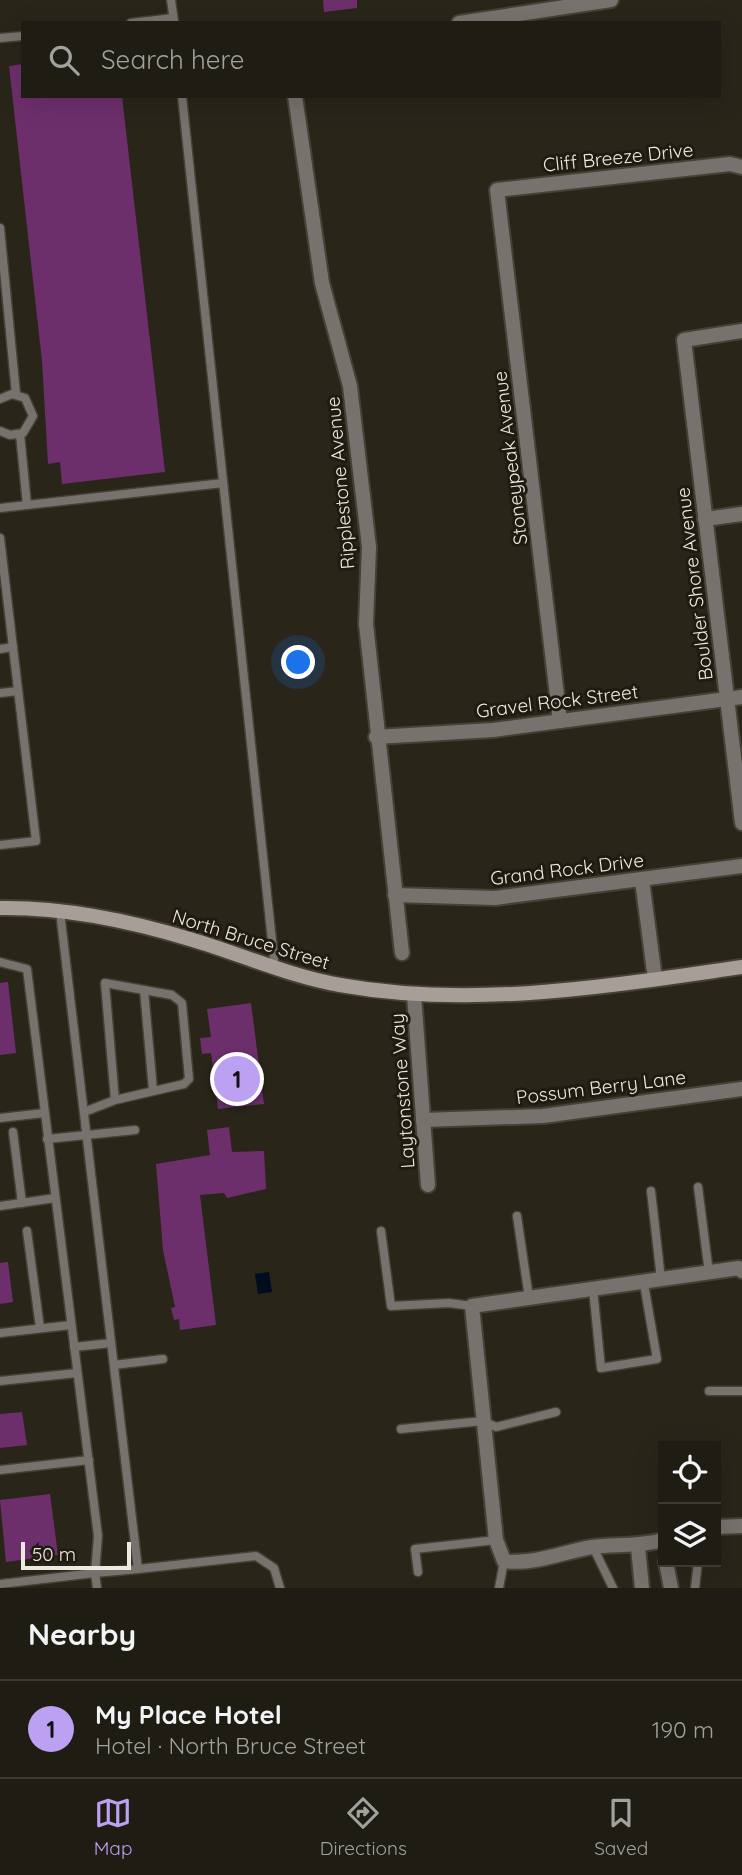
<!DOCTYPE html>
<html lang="en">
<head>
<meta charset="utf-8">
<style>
  body { margin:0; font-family:Quicksand,sans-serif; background:#27251c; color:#f1f3f6 }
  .controls { position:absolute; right:21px; bottom:21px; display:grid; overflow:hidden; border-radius:0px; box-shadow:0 7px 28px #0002 }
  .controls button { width:63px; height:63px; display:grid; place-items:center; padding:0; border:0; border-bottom:2px solid #3c3a33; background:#1f1c13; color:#f1f3f6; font:35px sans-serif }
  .scale { position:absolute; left:21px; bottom:18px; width:110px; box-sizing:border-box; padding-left:7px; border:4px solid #edeae2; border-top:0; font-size:19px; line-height:24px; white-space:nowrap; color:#edeae2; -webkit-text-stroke:5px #1f1b10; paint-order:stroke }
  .you { position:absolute; left:299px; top:663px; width:24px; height:24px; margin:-18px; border:5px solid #fff; border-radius:50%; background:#1a73e8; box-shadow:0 0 0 10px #1a73e833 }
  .badge { display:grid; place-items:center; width:46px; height:46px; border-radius:50%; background:#bca0f2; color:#111; font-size:23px; font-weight:700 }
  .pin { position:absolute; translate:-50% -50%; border:4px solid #fff; box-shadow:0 2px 7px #0006 }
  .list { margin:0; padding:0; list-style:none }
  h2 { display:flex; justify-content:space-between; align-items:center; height:91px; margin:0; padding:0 28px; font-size:30px }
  h2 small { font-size:23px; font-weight:400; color:#a1a1a0 }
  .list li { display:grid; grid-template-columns:46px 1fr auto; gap:21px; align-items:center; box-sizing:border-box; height:98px; padding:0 28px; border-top:2px solid #3c3a33 }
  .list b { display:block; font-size:26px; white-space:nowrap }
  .list p { margin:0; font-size:23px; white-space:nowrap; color:#a1a1a0 }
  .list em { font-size:23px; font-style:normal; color:#a1a1a0 }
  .icon { flex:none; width:38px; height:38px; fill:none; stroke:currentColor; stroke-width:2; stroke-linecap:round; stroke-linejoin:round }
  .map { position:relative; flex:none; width:742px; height:1588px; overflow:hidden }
  .search { position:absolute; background:#1f1c13; box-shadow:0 7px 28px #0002; left:21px; right:21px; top:21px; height:77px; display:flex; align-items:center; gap:18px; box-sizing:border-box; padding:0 24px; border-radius:0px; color:#a1a1a0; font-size:26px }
  .sheet { height:189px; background:#1f1c13 }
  nav { display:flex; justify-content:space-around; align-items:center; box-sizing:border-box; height:98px; border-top:2px solid #3c3a33; background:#1f1c13; font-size:19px; color:#a1a1a0 }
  nav a { display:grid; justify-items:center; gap:4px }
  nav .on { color:#bca0f2 }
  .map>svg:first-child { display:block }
</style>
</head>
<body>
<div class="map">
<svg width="742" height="1588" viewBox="0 0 742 1588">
  <rect width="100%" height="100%" fill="#292519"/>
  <!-- water -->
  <polygon fill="#000d20" points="269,1272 272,1292 258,1294 255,1274"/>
  <!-- building -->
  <g fill="#6d2f6c">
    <polygon points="323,0 357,0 357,8 324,12"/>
    <polygon points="23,64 23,96 122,96 165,472 62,484 60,462 48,464 42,361 9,66"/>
    <polygon points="8,982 16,1053 0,1055 0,983"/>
    <polygon points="251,1003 264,1104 218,1109 211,1053 202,1054 200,1038 211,1037 207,1009"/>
    <polygon points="229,1127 232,1152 264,1151 266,1189 227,1198 224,1193 200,1195 216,1325 180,1330 179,1319 174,1320 171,1308 175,1307 163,1250 156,1164 210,1155 207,1130"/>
    <polygon points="8,1262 13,1302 0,1304 0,1263"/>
    <polygon points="22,1412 27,1445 0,1448 0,1414"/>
    <polygon points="50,1494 58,1555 6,1562 0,1500"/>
  </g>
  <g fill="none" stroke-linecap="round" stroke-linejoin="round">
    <!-- lane casing -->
    <g stroke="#444135" stroke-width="11">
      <g id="lane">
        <polyline points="171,0 174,21"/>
        <polyline points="131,23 173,18"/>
        <polyline points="0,38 23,36"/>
        <polyline points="182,96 275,969"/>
        <polyline points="0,228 16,394"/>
        <polyline points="0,399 12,394 25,398 33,416 23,433 10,435 0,431"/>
        <polyline points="20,434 27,505"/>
        <polyline points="0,508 223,483"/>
        <polyline points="0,538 36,841 0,845"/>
        <polyline points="0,649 13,647"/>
        <polyline points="0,693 18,691"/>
        <polyline points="60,912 138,1569 256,1556 274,1568 280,1588"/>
        <polyline points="0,962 27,969 98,1536 95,1573 138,1569"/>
        <polyline points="144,990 153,1090"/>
        <polyline points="84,1112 115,1100 105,983 172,995 182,1003 189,1079 184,1084 115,1100"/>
        <polyline points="0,1118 44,1113"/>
        <polyline points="13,1132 22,1203"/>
        <polyline points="47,1139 135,1130"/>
        <polyline points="698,1187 709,1273"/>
        <polyline points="651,1191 661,1279"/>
        <polyline points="0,1206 55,1198"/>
        <polyline points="517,1216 529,1298"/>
        <polyline points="27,1231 40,1328"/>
        <polyline points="381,1231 391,1306 449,1303 472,1306"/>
        <polyline points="593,1289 601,1368 657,1359 644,1284"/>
        <polyline points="0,1333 71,1325"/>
        <polyline points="74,1347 111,1343"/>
        <polyline points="114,1365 163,1359"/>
        <polyline points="0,1381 77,1373"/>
        <polyline points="709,1391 742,1391"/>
        <polyline points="401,1429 483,1421 496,1427 556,1412"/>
        <polyline points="0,1470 89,1460"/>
        <polyline points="593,1547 613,1588"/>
        <polyline points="418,1572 415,1549 496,1540"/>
        <polyline points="0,1584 95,1573 97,1588"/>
        <polyline points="499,1588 504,1561"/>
        <polyline points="695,1588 698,1562"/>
      </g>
    </g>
    <!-- street casing -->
    <g stroke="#444135" stroke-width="18">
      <g id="street">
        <polyline points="459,23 611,0"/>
        <polyline points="295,96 322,283 350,386 369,547 366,624 402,953"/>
        <polyline points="742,331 684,340 742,823"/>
        <polyline points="705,519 742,514"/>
        <polyline points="560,721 497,190 730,164 742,167"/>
        <polyline points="376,737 493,730 742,697"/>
        <polyline points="642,880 655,979"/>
        <polyline points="395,895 495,898 742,866"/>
        <polyline points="414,995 428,1185"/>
        <polyline points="423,1120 543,1116 742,1089"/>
        <polyline points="716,1527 742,1526"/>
        <path d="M663,1540C637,1547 617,1544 592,1547C562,1552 535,1565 504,1561L496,1540L472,1306L739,1268L742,1271"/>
        <polyline points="638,1547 642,1588"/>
        <polyline points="666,1562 671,1588"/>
      </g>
    </g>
    <!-- secondary casing -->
    <g stroke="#444135" stroke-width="18">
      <path id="secondary" d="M0,908C66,907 131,921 193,940C243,955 289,976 340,985C474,1009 609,986 742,967"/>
    </g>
    <!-- lane -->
    <use href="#lane" stroke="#78726e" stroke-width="8"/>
    <!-- street -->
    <use href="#street" stroke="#78726e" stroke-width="14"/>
    <!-- secondary -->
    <use href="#secondary" stroke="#a89e98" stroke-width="14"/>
  </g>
  <g text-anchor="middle" stroke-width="6" stroke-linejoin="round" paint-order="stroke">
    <!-- street labels -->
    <g font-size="19" fill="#edeae2" stroke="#1f1b10">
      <text transform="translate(618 157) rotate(-6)" y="7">Cliff Breeze Drive</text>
      <text transform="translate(510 458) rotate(-97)" y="7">Stoneypeak Avenue</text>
      <text transform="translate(340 483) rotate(-95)" y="7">Ripplestone Avenue</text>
      <text transform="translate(694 584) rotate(-97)" y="7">Boulder Shore Avenue</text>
      <text transform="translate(557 701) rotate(-7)" y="7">Gravel Rock Street</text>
      <text transform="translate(567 869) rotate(-7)" y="7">Grand Rock Drive</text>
      <text transform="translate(251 939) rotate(17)" y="7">North Bruce Street</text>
      <text transform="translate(601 1087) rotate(-7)" y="7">Possum Berry Lane</text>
      <text transform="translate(402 1091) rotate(-94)" y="7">Laytonstone Way</text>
    </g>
  </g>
</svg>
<div class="controls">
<button><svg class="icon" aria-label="locate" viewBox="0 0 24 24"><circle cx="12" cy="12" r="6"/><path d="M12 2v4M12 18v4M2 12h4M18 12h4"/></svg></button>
<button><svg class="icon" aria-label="layers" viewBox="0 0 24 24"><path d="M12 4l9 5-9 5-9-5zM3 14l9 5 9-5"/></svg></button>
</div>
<div class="scale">50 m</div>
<div class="you"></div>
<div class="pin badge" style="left:237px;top:1079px">1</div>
<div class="search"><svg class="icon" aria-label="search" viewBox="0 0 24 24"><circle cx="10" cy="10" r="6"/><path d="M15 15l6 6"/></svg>Search here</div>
</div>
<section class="sheet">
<h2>Nearby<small></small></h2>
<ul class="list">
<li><span class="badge">1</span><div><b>My Place Hotel</b><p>Hotel · North Bruce Street</p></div><em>190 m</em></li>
</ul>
</section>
<nav>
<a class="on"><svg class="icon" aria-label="map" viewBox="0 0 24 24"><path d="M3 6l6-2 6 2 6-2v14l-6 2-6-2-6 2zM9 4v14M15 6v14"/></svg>Map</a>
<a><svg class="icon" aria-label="directions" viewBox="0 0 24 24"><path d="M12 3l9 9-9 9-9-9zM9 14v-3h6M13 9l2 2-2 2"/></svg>Directions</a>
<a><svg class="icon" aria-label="saved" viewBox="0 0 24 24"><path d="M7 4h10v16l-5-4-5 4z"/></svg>Saved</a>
</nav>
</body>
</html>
